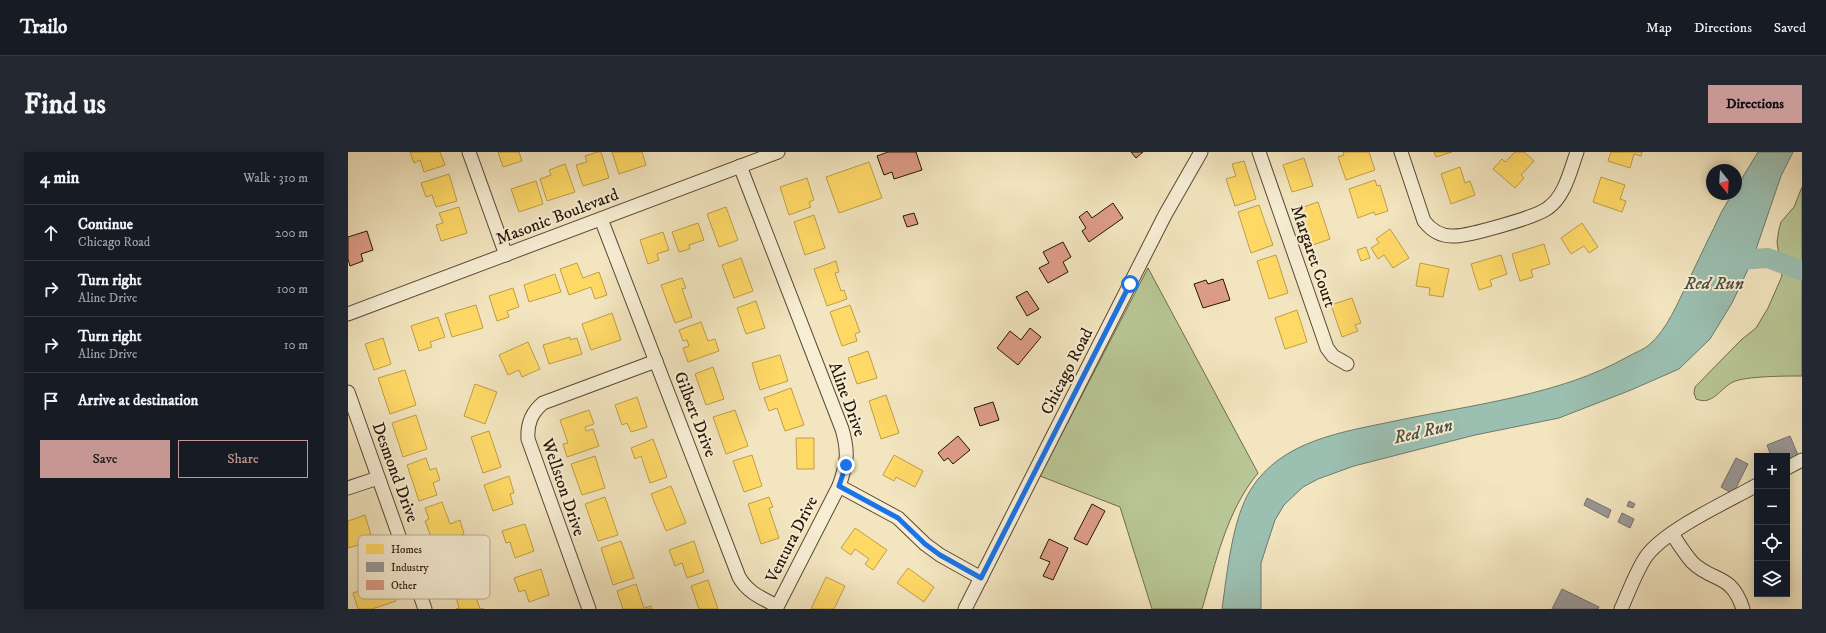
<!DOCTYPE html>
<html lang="en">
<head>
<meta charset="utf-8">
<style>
  body { margin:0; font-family:"IM FELL DW Pica",serif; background:#242831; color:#f1f3f6 }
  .controls { position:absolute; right:12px; bottom:12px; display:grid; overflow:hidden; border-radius:0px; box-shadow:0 2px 10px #0003 }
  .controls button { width:36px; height:36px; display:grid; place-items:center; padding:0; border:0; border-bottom:1px solid #363941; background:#171b24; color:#f1f3f6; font:20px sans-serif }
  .compass { position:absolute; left:1358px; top:12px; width:36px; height:36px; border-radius:50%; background:#171b24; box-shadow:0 2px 10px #0003; rotate:162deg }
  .stop { position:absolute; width:12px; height:12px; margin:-9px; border:3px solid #1a73e8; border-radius:50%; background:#fff }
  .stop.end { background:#1a73e8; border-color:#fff; box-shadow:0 1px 4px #0008 }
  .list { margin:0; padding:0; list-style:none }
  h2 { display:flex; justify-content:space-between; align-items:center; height:52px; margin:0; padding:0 16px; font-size:17px }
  h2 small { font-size:13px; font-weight:400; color:#9ea1a6 }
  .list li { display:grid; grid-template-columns:26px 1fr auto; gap:12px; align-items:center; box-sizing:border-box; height:56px; padding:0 16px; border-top:1px solid #363941 }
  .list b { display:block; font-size:15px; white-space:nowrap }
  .list p { margin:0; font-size:13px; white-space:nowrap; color:#9ea1a6 }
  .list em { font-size:13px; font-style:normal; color:#9ea1a6 }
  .actions { display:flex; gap:8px; padding:12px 16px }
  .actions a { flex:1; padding:9px 0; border:1px solid #c59692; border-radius:0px; text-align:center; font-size:14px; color:#c59692 }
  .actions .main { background:#c59692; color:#111 }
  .icon { flex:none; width:22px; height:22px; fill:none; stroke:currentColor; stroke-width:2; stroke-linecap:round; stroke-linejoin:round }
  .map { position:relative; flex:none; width:1454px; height:457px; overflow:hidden; border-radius:0px }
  header { display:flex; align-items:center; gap:24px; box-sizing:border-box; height:56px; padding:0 20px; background:#171b24; border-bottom:1px solid #363941 }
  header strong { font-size:19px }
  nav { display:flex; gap:22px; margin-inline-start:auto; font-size:14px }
  .intro { display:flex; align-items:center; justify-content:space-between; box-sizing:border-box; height:96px; padding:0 24px }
  h1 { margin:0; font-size:28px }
  .button { padding:10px 18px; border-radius:0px; background:#c59692; color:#111; font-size:14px; font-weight:700 }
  main { display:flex; gap:24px; padding:0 24px }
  aside { flex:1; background:#171b24; border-radius:0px; box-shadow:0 2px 10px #0003 }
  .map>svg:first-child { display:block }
</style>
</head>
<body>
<header>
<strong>Trailo</strong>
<nav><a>Map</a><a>Directions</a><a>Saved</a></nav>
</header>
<div class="intro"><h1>Find us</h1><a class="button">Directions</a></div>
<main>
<aside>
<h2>4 min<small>Walk · 310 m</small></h2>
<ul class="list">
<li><svg class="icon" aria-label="ahead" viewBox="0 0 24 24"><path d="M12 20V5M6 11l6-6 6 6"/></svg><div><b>Continue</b><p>Chicago Road</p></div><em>200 m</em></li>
<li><svg class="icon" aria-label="right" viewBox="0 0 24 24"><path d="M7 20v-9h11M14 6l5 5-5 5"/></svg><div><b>Turn right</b><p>Aline Drive</p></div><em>100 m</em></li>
<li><svg class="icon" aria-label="right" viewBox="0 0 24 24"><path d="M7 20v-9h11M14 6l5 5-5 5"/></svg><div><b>Turn right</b><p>Aline Drive</p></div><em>10 m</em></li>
<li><svg class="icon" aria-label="arrive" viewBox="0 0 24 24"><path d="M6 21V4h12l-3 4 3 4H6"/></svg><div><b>Arrive at destination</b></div></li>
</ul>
<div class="actions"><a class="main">Save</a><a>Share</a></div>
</aside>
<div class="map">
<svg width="1454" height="457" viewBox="0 0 1454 457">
  <rect width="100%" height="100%" fill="#f2e5bf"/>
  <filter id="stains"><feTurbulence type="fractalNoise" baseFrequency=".005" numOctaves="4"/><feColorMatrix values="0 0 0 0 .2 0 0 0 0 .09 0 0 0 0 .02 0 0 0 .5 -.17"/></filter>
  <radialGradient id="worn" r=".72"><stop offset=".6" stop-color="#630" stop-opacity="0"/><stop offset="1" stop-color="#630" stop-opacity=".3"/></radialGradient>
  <!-- green -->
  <g fill="#b8c594" stroke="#6e6d4c">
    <path d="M1454,35V224C1439,224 1397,224 1385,230C1371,237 1365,254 1348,247L1346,241L1347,235L1393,188L1408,176L1420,156L1434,124L1429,90L1431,77L1433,70L1446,55Z"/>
    <path d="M800,116L910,321C878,360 868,410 854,457H804L772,355L692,324Z"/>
  </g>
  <!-- water -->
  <path fill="#9bbfb1" stroke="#6c7b6c" d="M1410,0H1445L1433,24L1404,109L1384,151L1362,187L1331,217L1283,238L1211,266L1127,283L1006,314L970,327L955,335L936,353L927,368L913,411V457H874C879,422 884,367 903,337C934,288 995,280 1047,269C1122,253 1213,243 1279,205C1286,201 1295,198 1301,193C1319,178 1330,150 1340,130C1351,106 1363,82 1374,59L1384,42H1388V36Z"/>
  <!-- homes -->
  <g fill="#ffd966" stroke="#be9e49">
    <polygon points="62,0 92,0 97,13 76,20 72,8 66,11"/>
    <polygon points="150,0 171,0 174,9 155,15"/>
    <polygon points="249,0 253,0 261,26 235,34 228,13 239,10 237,4"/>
    <polygon points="264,0 294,0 298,13 271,22"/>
    <polygon points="995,0 1021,0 1027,18 998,28 990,5 996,3"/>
    <polygon points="1086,0 1104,0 1088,5"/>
    <polygon points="1167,0 1176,0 1186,9 1173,23 1176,26 1167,36 1145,17 1154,7 1157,10"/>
    <polygon points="1263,0 1294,0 1293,4 1286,2 1282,16 1260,9"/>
    <polygon points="956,6 965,34 944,40 935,13"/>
    <polygon points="896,9 908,47 887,54 878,27 888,24 884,12"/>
    <polygon points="521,10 534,46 491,61 478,25"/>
    <polygon points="217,12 227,40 199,49 192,27 203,23 201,18"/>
    <polygon points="1112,15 1117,31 1122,29 1127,43 1103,52 1093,22"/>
    <polygon points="101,22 109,49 88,55 84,43 78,45 73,31"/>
    <polygon points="1253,25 1277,33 1272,47 1278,49 1274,60 1245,50"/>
    <polygon points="459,26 466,48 461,50 463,55 441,63 432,35"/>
    <polygon points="1027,28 1029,34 1032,33 1040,59 1027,63 1026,60 1010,66 1001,37"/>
    <polygon points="188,29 195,52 171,60 163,37"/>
    <polygon points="970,50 982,87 962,94 950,57"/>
    <polygon points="911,53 925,93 903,101 890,60"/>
    <polygon points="111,55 119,81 93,89 88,73 95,71 91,61"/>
    <polygon points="378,55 390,88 371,95 359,62"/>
    <polygon points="466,63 477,96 457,103 446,70"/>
    <polygon points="350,71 356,88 341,93 342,97 331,100 324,80"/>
    <polygon points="1234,71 1250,95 1241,101 1236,94 1223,102 1213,86"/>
    <polygon points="1042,77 1061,106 1045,116 1036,103 1030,107 1023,96 1031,91 1028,87"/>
    <polygon points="315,80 321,98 309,102 311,108 300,112 292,88"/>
    <polygon points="1196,92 1202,112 1183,118 1185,125 1172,129 1164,102"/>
    <polygon points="1018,95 1022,106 1013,109 1009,98"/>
    <polygon points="928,103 940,141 921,147 909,109"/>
    <polygon points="1153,103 1159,122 1142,128 1144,134 1131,138 1123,112"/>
    <polygon points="393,106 405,139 386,146 374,113"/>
    <polygon points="488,109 491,120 487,121 493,139 496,138 499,147 479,154 466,117"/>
    <polygon points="229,111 235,126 251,120 259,143 247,147 243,135 221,143 212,117"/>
    <polygon points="1072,111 1101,117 1095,145 1081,143 1082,136 1068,134"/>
    <polygon points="207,122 213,140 181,150 176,133"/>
    <polygon points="334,126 338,136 334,137 344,165 327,171 313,133"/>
    <polygon points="165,136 171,155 159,159 161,165 149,169 141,144"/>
    <polygon points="1004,146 1013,171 1007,173 1010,179 994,185 983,153"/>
    <polygon points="408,149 417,176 398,182 389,156"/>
    <polygon points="128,153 135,176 104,185 97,162"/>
    <polygon points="502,153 512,180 507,182 509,189 494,194 482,160"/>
    <polygon points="949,158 959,190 937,197 927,166"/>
    <polygon points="264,161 273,188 243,198 234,172"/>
    <polygon points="90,165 97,185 82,190 84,195 71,199 63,174"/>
    <polygon points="353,170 360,189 367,187 371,199 340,210 335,196 341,194 339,188 335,189 331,178"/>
    <polygon points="222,185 222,188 229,186 234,202 201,212 195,193"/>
    <polygon points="35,186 43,212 26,218 17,192"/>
    <polygon points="180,190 192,217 174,225 171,218 160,223 151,203"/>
    <polygon points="520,199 529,226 509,232 500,206"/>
    <polygon points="432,203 440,229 412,238 404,211"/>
    <polygon points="365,215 376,247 358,253 347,222"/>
    <polygon points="57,218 68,253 42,262 30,226"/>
    <polygon points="127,232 149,240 137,272 116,264"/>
    <polygon points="443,236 456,273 437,279 429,256 421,259 416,246"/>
    <polygon points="538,243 551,281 533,287 521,249"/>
    <polygon points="289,245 299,275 283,280 279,271 274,273 267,253"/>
    <polygon points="241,258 246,272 237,275 238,279 245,277 251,294 219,305 215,292 220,291 212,268"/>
    <polygon points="387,258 400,294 378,302 365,265"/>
    <polygon points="68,263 79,297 55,305 44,271"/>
    <polygon points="141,279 153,315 135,321 123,285"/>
    <polygon points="448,286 466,286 466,317 449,317"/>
    <polygon points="305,287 319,325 302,331 293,304 287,307 283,296"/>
    <polygon points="404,303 414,334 396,340 385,309"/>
    <polygon points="546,303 575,319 567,335 548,325 546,329 535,323"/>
    <polygon points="247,304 257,336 234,343 223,312"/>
    <polygon points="78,306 82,318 88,316 92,328 85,331 89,343 71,349 59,313"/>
    <polygon points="161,324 166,341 162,342 165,352 145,359 136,333"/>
    <polygon points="323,334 338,371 318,379 303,342"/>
    <polygon points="257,345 270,383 250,389 237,352"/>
    <polygon points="421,345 425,355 421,356 431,386 413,392 400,352"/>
    <polygon points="94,350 102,372 112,368 116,382 86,393 77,369 81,367 77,356"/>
    <polygon points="17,363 23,383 15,385 17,391 0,396 0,369"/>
    <polygon points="177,372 186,399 167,406 162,390 158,391 154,379"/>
    <polygon points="507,376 539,398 525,418 517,412 521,407 507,397 503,403 493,396"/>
    <polygon points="273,389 286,426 265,433 253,396"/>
    <polygon points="346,389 356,420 339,426 334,411 327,414 321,398"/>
    <polygon points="560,416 586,435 576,450 549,431"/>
    <polygon points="193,417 201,443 181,450 177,438 171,440 166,426"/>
    <polygon points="478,425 497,434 486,457 463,457"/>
    <polygon points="360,428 370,457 351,457 343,434"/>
    <polygon points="41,429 48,449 24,457 10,457 5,441"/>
    <polygon points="288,432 296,456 303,454 304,457 275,457 269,439"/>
    <polygon points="125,436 132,457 136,457 108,457 111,456 107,442"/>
  </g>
  <!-- industry -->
  <g fill="#999" stroke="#76716c">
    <polygon points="1442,284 1450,303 1439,308 1439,304 1423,304 1419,293"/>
    <polygon points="1388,306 1400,312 1385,342 1373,335"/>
    <polygon points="1239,346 1263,358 1260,366 1236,353"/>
    <polygon points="1281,349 1287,352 1285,356 1279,354"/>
    <polygon points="1274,361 1286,367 1282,376 1270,370"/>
    <polygon points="1214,437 1251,455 1250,457 1204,457"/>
  </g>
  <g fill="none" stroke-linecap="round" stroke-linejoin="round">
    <!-- river -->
    <polyline stroke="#9bbfb1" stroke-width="20" points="1378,109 1420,106 1454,119"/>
  </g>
  <!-- building -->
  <g fill="#dd9c87" stroke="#251504">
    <polygon points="540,0 568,0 574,18 546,27 544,20 536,23 529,4"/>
    <polygon points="783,0 795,0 788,6"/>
    <polygon points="765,51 775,66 741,90 734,79 738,76 731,65 739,59 744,66"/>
    <polygon points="566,61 570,72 559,75 555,64"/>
    <polygon points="19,79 25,98 13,102 15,109 2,114 0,107 0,85"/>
    <polygon points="715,90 723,105 715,110 720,120 700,131 691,116 701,111 695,100"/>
    <polygon points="875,127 882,148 855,156 846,132 858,128 860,132"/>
    <polygon points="679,139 691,157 679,164 668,145"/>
    <polygon points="682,176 693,185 670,213 649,196 662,179 673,188"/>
    <polygon points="645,250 651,268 632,274 626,256"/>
    <polygon points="610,284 622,298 605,312 600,306 596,309 590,301"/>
    <polygon points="744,352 757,359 739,393 726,387"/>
    <polygon points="701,387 720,396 705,428 695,424 702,410 692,406"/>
  </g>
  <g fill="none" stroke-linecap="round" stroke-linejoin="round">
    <!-- minor casing -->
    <g stroke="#584933" stroke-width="15">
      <g id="minor">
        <polyline points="121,0 158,103"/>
        <polyline points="911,0 979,196 985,204 999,212"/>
        <path d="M1053,0L1076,69C1083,78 1092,84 1104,84C1118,85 1189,65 1200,56C1217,44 1222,19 1229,0"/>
        <path d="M392,14L494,277C501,301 499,311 491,334L428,457"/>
        <path d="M253,67L391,425C400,441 414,446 429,454"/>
        <polyline points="0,162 430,0"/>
        <polyline points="0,240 77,457"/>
        <polyline points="1439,316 1454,308"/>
        <polyline points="491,334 550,366 577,392 592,403 633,426"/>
        <polyline points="0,336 30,326"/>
        <path d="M1324,382C1330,391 1337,402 1344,410C1365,431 1383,420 1395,457"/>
        <path d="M241,457L180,287C179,272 183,261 195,251L308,209"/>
        <polyline points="617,457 817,63 853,0"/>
        <path d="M1273,457C1280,442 1290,414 1300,402C1321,376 1379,350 1409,333"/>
      </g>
    </g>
    <!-- minor -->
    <use href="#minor" stroke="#f7eed5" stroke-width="13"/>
  </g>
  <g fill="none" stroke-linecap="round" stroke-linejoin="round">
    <!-- route -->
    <polyline stroke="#1a73e8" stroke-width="5" points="498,313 491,334 550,366 577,392 592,403 633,426 782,132"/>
  </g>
  <g text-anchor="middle" stroke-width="4" stroke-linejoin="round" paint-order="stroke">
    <!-- street labels -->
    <g font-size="17" fill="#251504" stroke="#f7eed5">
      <text transform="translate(209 64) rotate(-21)" y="6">Masonic Boulevard</text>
      <text transform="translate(966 104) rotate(71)" y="6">Margaret Court</text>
      <text transform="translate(718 219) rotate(-63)" y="6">Chicago Road</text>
      <text transform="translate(500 247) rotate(70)" y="6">Aline Drive</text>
      <text transform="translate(348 262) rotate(69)" y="6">Gilbert Drive</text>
      <text transform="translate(48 320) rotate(70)" y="6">Desmond Drive</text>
      <text transform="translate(216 335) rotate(71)" y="6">Wellston Drive</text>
      <text transform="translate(443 387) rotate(-63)" y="6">Ventura Drive</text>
    </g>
    <!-- water labels -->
    <g font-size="18" font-style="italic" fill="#4e5041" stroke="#f7eed5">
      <text x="1366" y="137">Red Run</text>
      <text transform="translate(1075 279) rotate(-13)" y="6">Red Run</text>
    </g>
  </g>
  <!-- legend -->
  <rect x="10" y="383" width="132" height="64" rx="6" fill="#f7eed5" stroke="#b8ad96" stroke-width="1"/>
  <rect x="18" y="392" width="18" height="10" fill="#ffd966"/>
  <rect x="18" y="410" width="18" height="10" fill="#999"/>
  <rect x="18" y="428" width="18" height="10" fill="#dd9c87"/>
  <g font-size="11" fill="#251504">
    <text x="43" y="401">Homes</text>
    <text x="43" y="419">Industry</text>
    <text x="43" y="437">Other</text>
  </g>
  <rect width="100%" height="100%" filter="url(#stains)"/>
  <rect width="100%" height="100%" fill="url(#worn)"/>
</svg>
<div class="controls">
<button>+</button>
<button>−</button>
<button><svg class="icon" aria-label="locate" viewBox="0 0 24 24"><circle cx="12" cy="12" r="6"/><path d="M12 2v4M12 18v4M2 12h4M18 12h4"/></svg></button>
<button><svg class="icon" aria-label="layers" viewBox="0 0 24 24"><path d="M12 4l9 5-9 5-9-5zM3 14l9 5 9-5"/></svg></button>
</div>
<svg class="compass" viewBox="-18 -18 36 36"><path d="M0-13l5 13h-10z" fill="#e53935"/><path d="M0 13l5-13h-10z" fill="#9ea1a6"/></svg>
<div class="stop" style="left:782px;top:132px"></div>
<div class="stop end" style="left:498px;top:313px"></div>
</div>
</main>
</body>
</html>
